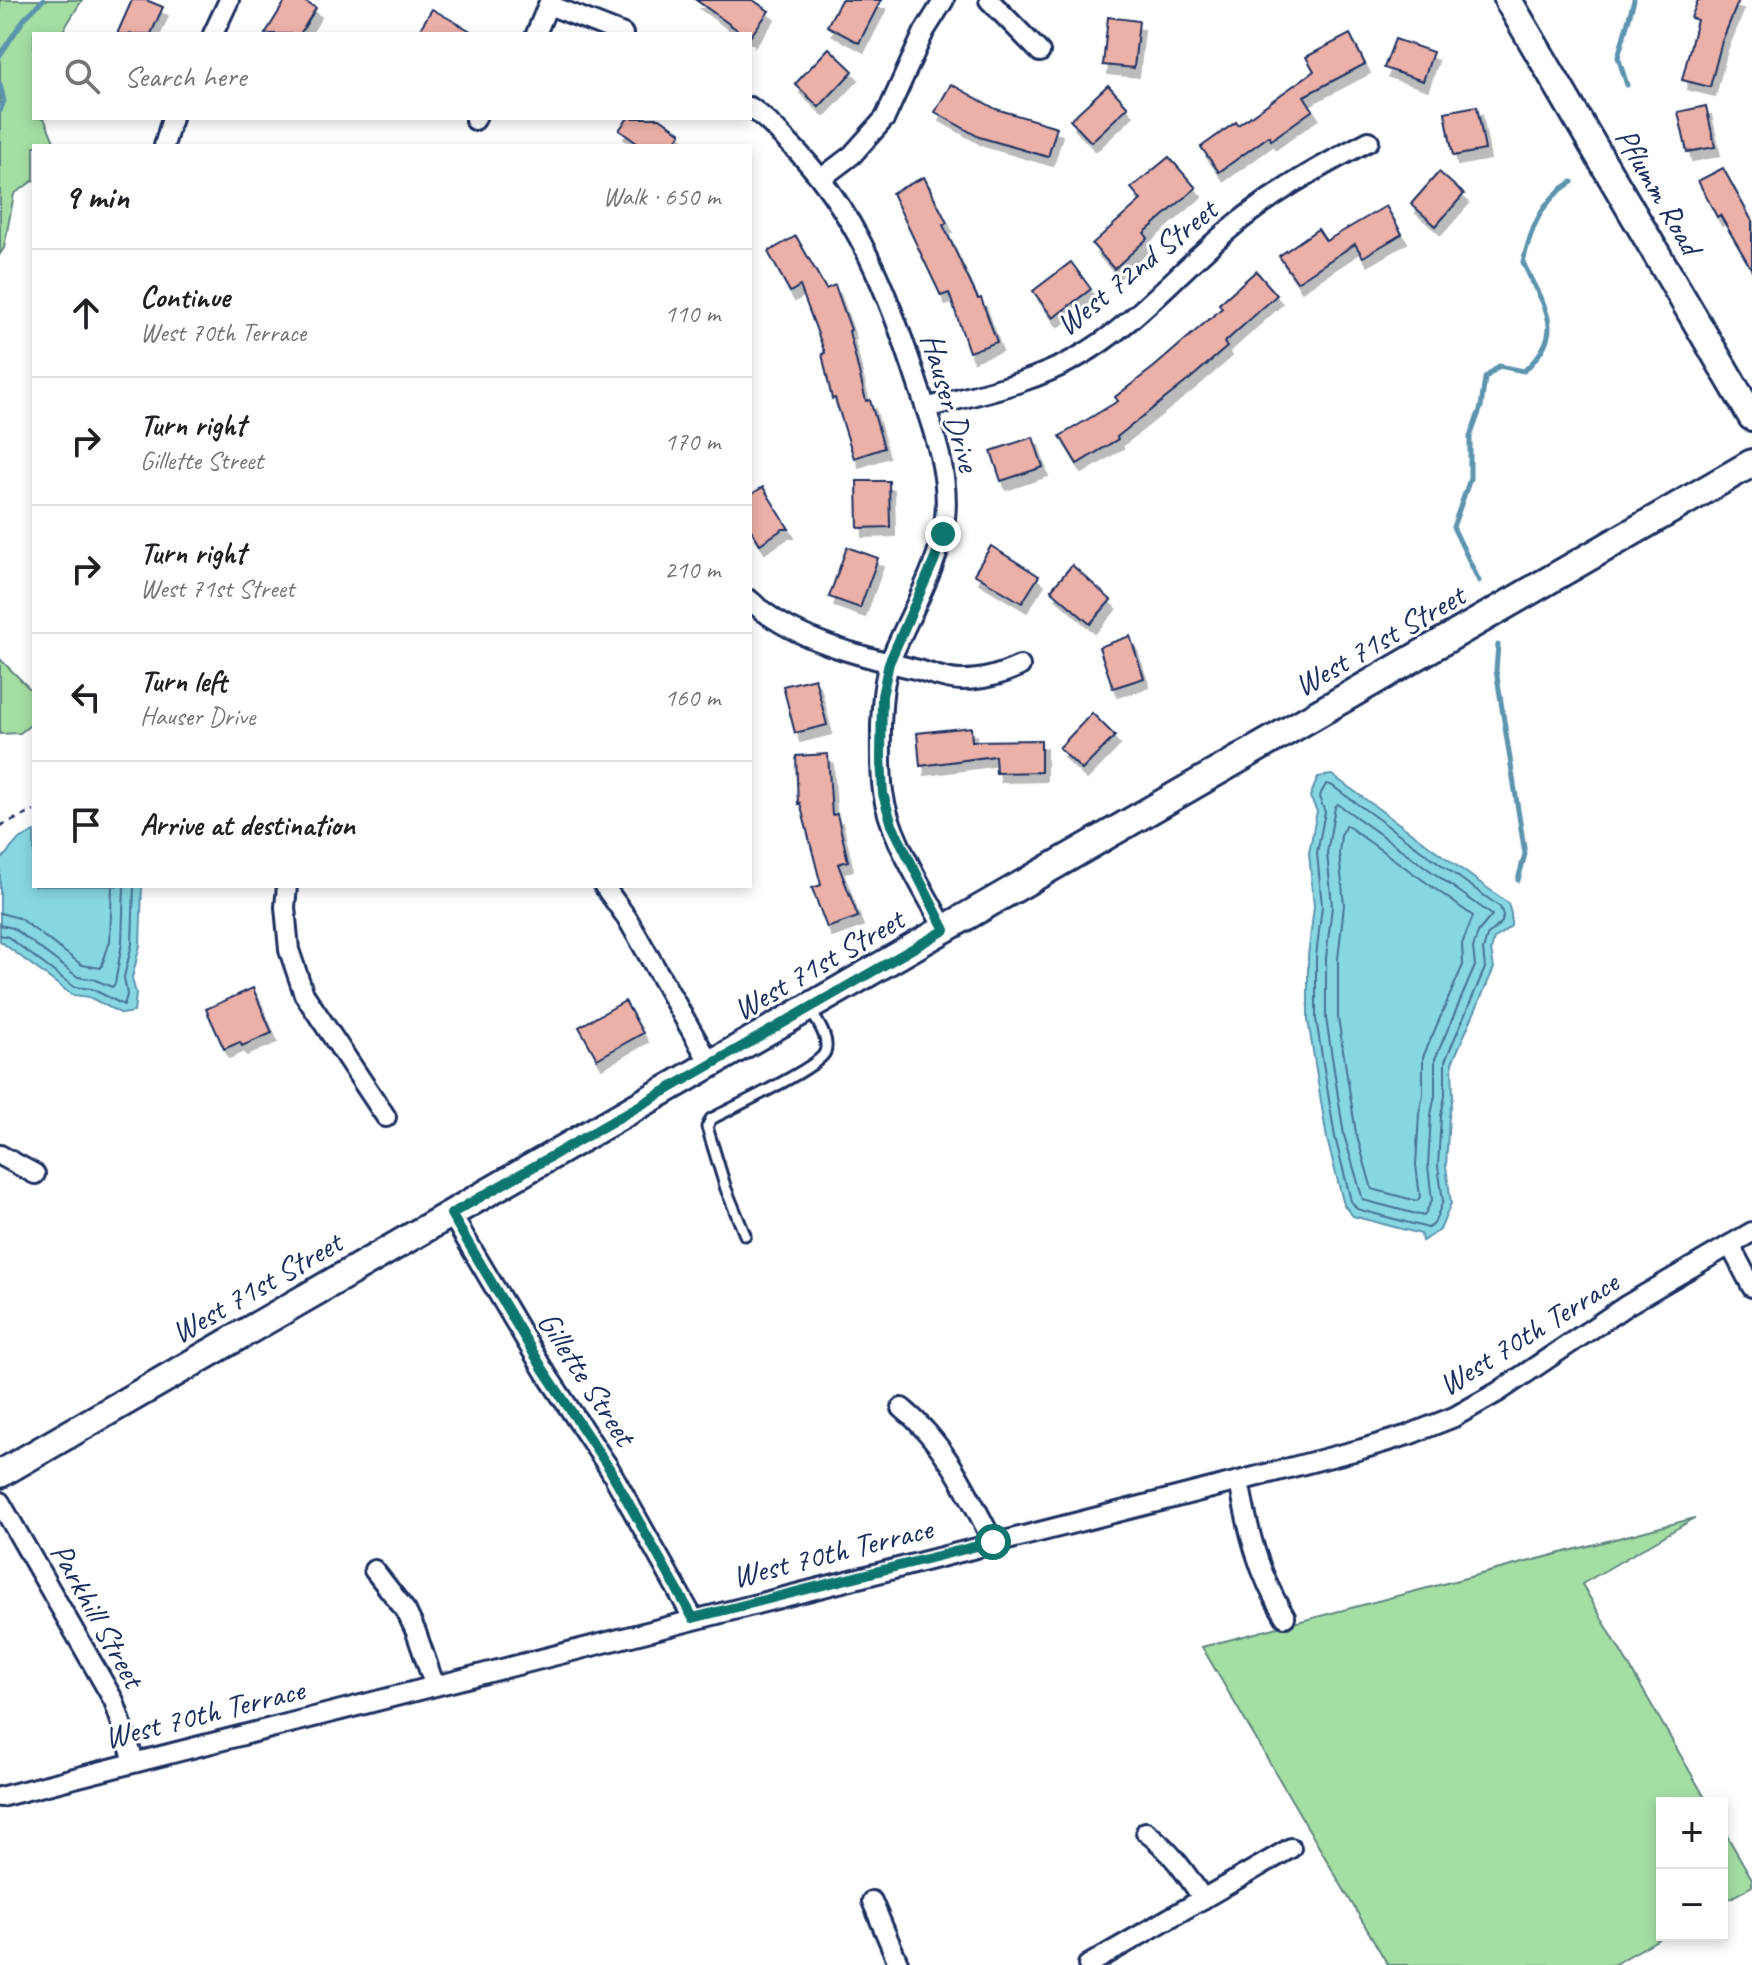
<!DOCTYPE html>
<html lang="en">
<head>
<meta charset="utf-8">
<style>
  body { margin:0; font-family:Caveat,sans-serif; background:#f6f6f6; color:#202124 }
  .controls { position:absolute; right:24px; bottom:24px; display:grid; overflow:hidden; border-radius:0px; box-shadow:0 4px 12px #0003 }
  .controls button { width:72px; height:72px; display:grid; place-items:center; padding:0; border:0; border-bottom:2px solid #e0e0e0; background:#fff; color:#202124; font:40px sans-serif }
  .stop { position:absolute; width:24px; height:24px; margin:-18px; border:6px solid #0f766e; border-radius:50%; background:#fff }
  .stop.end { background:#0f766e; border-color:#fff; box-shadow:0 2px 8px #0008 }
  .list { margin:0; padding:0; list-style:none }
  h2 { display:flex; justify-content:space-between; align-items:center; height:104px; margin:0; padding:0 32px; font-size:34px }
  h2 small { font-size:26px; font-weight:400; color:#757577 }
  .list li { display:grid; grid-template-columns:52px 1fr auto; gap:24px; align-items:center; box-sizing:border-box; height:128px; padding:0 32px; border-top:2px solid #e0e0e0 }
  .list b { display:block; font-size:30px; white-space:nowrap }
  .list p { margin:0; font-size:26px; white-space:nowrap; color:#757577 }
  .list em { font-size:26px; font-style:normal; color:#757577 }
  .icon { flex:none; width:44px; height:44px; fill:none; stroke:currentColor; stroke-width:2; stroke-linecap:round; stroke-linejoin:round }
  .map { position:relative; flex:none; width:1752px; height:1965px; overflow:hidden }
  .search { position:absolute; background:#fff; box-shadow:0 4px 12px #0003; left:32px; top:32px; width:720px; height:88px; display:flex; align-items:center; gap:20px; box-sizing:border-box; padding:0 28px; border-radius:0px; color:#757577; font-size:30px }
  .panel { position:absolute; background:#fff; box-shadow:0 4px 12px #0003; left:32px; top:144px; width:720px; height:744px; border-radius:0px }
  .map>svg:first-child { display:block }
</style>
</head>
<body>
<div class="map">
<svg width="1752" height="1965" viewBox="0 0 1752 1965">
  <defs>
    <filter id="shadow"><feDropShadow dx="5" dy="9" stdDeviation="0" flood-color="#0004"/></filter>
  </defs>
  <rect width="100%" height="100%" fill="#fff"/>
  <filter id="ink" filterUnits="userSpaceOnUse"><feTurbulence type="fractalNoise" baseFrequency=".0125" numOctaves="2"/><feDisplacementMap in="SourceGraphic" scale="16" xChannelSelector="R" yChannelSelector="G"/><feConvolveMatrix kernelMatrix="1 2 1 2 8 2 1 2 1" color-interpolation-filters="sRGB"/></filter>
  <g filter="url(#ink)">
    <!-- green -->
    <g fill="#a4dea3" stroke="#608680" stroke-width="2">
      <polygon points="0,0 82,0 61,34 34,34 34,118 44,118 56,146 34,146 34,180 14,194 4,248 0,254"/>
      <polygon points="0,659 34,693 34,722 20,733 0,734"/>
      <polygon points="1695,1518 1582,1584 1708,1803 1662,1803 1662,1935 1666,1935 1613,1965 1388,1965 1202,1647"/>
      <polygon points="1722,1827 1752,1879 1752,1886 1722,1903"/>
    </g>
    <!-- water -->
    <g fill="#87d7e3" stroke="#5c94ae" stroke-width="2">
      <polygon points="1332,775 1508,903 1511,914 1511,926 1494,939 1491,950 1494,968 1452,1063 1453,1097 1449,1116 1446,1166 1451,1203 1440,1230 1422,1241 1421,1234 1353,1216 1344,1205 1327,1139 1308,1020 1308,956 1314,907 1309,853 1317,811 1310,797 1318,777"/>
      <polygon points="34,832 34,886 142,886 140,945 132,978 136,994 134,1012 122,1014 89,997 72,995 0,941 0,861 19,839"/>
    </g>
    <g fill="none" stroke-linecap="round" stroke-linejoin="round">
      <!-- shore -->
      <g stroke="#467293" stroke-width="2">
        <polygon points="1326,784 1331,785 1500,907 1503,915 1502,922 1487,936 1483,950 1485,968 1445,1061 1445,1096 1441,1116 1438,1166 1443,1201 1434,1224 1428,1228 1357,1209 1351,1201 1335,1137 1316,1019 1316,957 1322,906 1317,853 1325,812 1319,797"/>
        <polygon points="1338,804 1492,915 1478,932 1473,948 1475,966 1435,1059 1435,1095 1431,1115 1428,1166 1432,1200 1424,1216 1363,1200 1344,1135 1326,1018 1326,958 1332,906 1327,853 1335,807"/>
        <polygon points="1346,825 1473,916 1462,944 1463,965 1423,1057 1423,1094 1419,1114 1416,1165 1420,1197 1417,1201 1372,1189 1356,1133 1338,1018 1338,959 1344,905 1339,853 1341,835"/>
        <polyline points="0,913 19,918 82,965 101,968 110,941 112,886"/>
        <polyline points="0,925 13,928 78,977 93,979 112,987 115,984 122,943 124,886"/>
        <polyline points="0,935 8,937 74,987 92,989 124,1005 127,995 124,977 132,944 134,886"/>
      </g>
      <!-- stream -->
      <g stroke="#5c94ae" stroke-width="5">
        <polyline points="0,55 24,19 43,0"/>
        <polyline points="0,84 4,101 0,111"/>
        <polyline points="1627,85 1618,57 1634,0"/>
        <path d="M1479,581L1453,527L1470,479V437L1481,407L1485,378L1499,366L1524,371C1570,329 1542,307 1523,262C1531,229 1541,200 1572,182"/>
        <polyline points="1498,645 1496,670 1525,854 1518,880"/>
      </g>
    </g>
    <!-- building -->
    <g fill="#ebb0a7" stroke="#1b2f5e" stroke-width="2" filter="url(#shadow)">
      <polygon points="132,0 146,0 163,7 151,34 117,34"/>
      <polygon points="286,0 302,0 316,8 300,34 265,34"/>
      <polygon points="696,0 753,0 769,11 750,37 750,34 743,34"/>
      <polygon points="841,0 881,0 859,43 827,26"/>
      <polygon points="1698,0 1739,0 1722,41 1710,87 1682,80 1697,20 1691,18"/>
      <polygon points="432,9 476,34 417,34"/>
      <polygon points="1108,17 1139,21 1134,68 1103,65"/>
      <polygon points="1350,34 1365,64 1304,96 1313,110 1271,140 1269,136 1219,172 1201,147 1236,122 1238,125 1314,71 1306,57"/>
      <polygon points="1395,39 1433,52 1423,81 1384,68"/>
      <polygon points="829,48 853,71 819,107 795,84"/>
      <polygon points="951,84 996,109 1057,127 1048,157 979,137 935,112"/>
      <polygon points="1108,85 1128,107 1091,142 1070,120"/>
      <polygon points="1477,106 1485,150 1453,156 1445,112"/>
      <polygon points="1706,106 1715,147 1687,152 1678,112"/>
      <polygon points="628,118 660,118 681,133 672,146 641,146 619,130"/>
      <polygon points="1169,157 1196,188 1144,233 1148,238 1114,269 1092,244 1141,200 1131,188"/>
      <polygon points="1723,168 1752,221 1752,270 1720,215 1717,217 1698,181"/>
      <polygon points="1439,172 1464,194 1436,226 1411,204"/>
      <polygon points="924,177 947,223 943,225 978,299 981,298 997,342 969,352 949,293 941,296 892,193"/>
      <polygon points="1386,206 1402,234 1363,257 1355,244 1297,282 1279,256 1318,229 1326,241"/>
      <polygon points="796,236 826,289 835,285 851,330 849,331 866,401 870,400 884,448 854,458 835,398 832,399 822,354 825,353 800,286 790,292 768,252"/>
      <polygon points="1071,262 1091,289 1053,318 1033,291"/>
      <polygon points="1256,271 1277,295 1224,343 1227,347 1191,378 1117,437 1118,439 1077,464 1060,436 1118,401 1115,397 1154,367 1222,308 1219,304"/>
      <polygon points="1033,437 1043,467 1001,481 991,451"/>
      <polygon points="857,481 889,481 890,527 858,528"/>
      <polygon points="763,487 789,529 783,529 760,544 750,528 750,495"/>
      <polygon points="991,546 1039,576 1022,603 974,574"/>
      <polygon points="847,547 878,558 860,608 829,597"/>
      <polygon points="1072,565 1111,600 1090,624 1051,590"/>
      <polygon points="1130,636 1144,678 1113,688 1099,647"/>
      <polygon points="815,678 827,725 795,733 783,686"/>
      <polygon points="1092,713 1115,736 1082,770 1059,748"/>
      <polygon points="971,727 972,741 1041,740 1041,772 996,773 995,756 920,766 917,733"/>
      <polygon points="828,754 832,815 837,814 848,861 838,864 858,917 827,928 812,888 821,885 800,803 798,804 796,756"/>
      <polygon points="253,988 272,1033 242,1046 240,1042 224,1049 206,1009"/>
      <polygon points="625,1001 643,1033 597,1059 579,1027"/>
    </g>
    <g fill="none" stroke-linecap="round" stroke-linejoin="round">
      <!-- lane casing -->
      <g stroke="#1b2f5e" stroke-width="15">
        <path id="lane" d="M745,1235L726,1189L707,1127L711,1119C731,1108 819,1068 825,1052C830,1038 817,1022 811,1011"/>
      </g>
      <!-- street casing -->
      <g stroke="#1b2f5e" stroke-width="24">
        <g id="street">
          <polyline points="989,0 1040,52"/>
          <polyline points="549,5 623,34"/>
          <polyline points="213,34 229,0"/>
          <polyline points="536,34 550,0"/>
          <path d="M750,107C763,116 775,128 786,140C856,207 890,298 919,388C933,429 950,475 945,518C941,563 908,617 891,659C883,680 882,703 881,725C881,747 880,770 883,792C889,837 924,889 945,930"/>
          <polyline points="475,120 476,118"/>
          <polyline points="164,146 172,118"/>
          <polyline points="823,177 852,155 885,118 924,32 944,0"/>
          <path d="M926,408C976,394 1030,384 1076,358C1133,327 1176,274 1225,233C1269,195 1317,168 1369,141"/>
          <path d="M750,600C791,640 864,657 919,670C932,674 947,680 961,680C983,680 1000,675 1020,666"/>
          <polyline points="287,886 285,907 289,950 304,994 386,1117"/>
          <polyline points="604,886 627,918 711,1065"/>
          <polyline points="0,1155 35,1174"/>
          <polyline points="451,1214 543,1369 609,1468 693,1618"/>
          <polyline points="1730,1245 1752,1287"/>
          <path d="M902,1408C945,1443 968,1493 993,1542"/>
          <path d="M1239,1481C1248,1530 1258,1574 1285,1617"/>
          <polyline points="0,1502 114,1701 134,1761"/>
          <polyline points="374,1570 406,1611 416,1632 434,1684"/>
          <polyline points="0,1797 1239,1481 1362,1449 1408,1435 1454,1417 1498,1392 1627,1305 1752,1232"/>
          <path d="M1146,1832C1171,1851 1186,1873 1203,1899"/>
          <polyline points="872,1901 899,1965"/>
          <polyline points="1088,1965 1291,1848"/>
        </g>
      </g>
      <!-- secondary casing -->
      <g stroke="#1b2f5e" stroke-width="32">
        <g id="secondary">
          <polyline points="1508,0 1752,417"/>
          <polyline points="0,1474 1752,463"/>
        </g>
      </g>
      <!-- path -->
      <polyline stroke="#1b2f5e" stroke-width="3" stroke-dasharray="6 6" stroke-linecap="butt" points="0,826 34,811"/>
      <!-- lane -->
      <use href="#lane" stroke="#fff" stroke-width="9"/>
      <!-- street -->
      <use href="#street" stroke="#fff" stroke-width="18"/>
      <!-- secondary -->
      <use href="#secondary" stroke="#fff" stroke-width="26"/>
    </g>
  </g>
  <g fill="none" stroke-linecap="round" stroke-linejoin="round" filter="url(#ink)">
    <!-- route -->
    <polyline stroke="#0f766e" stroke-width="10" points="943,534 934,561 889,663 882,696 881,757 883,794 892,825 945,930 451,1214 543,1369 609,1468 693,1618 993,1542"/>
  </g>
  <g text-anchor="middle" stroke-width="6" stroke-linejoin="round" paint-order="stroke">
    <!-- street labels -->
    <g font-size="32" fill="#1b2f5e" stroke="#fff">
      <text transform="translate(1659 191) rotate(60)" y="11">Pflumm Road</text>
      <text transform="translate(1136 267) rotate(-39)" y="11">West 72nd Street</text>
      <text transform="translate(951 402) rotate(74)" y="11">Hauser Drive</text>
      <text transform="translate(1379 640) rotate(-30)" y="11">West 71st Street</text>
      <text transform="translate(818 964) rotate(-30)" y="11">West 71st Street</text>
      <text transform="translate(256 1287) rotate(-30)" y="11">West 71st Street</text>
      <text transform="translate(1528 1333) rotate(-32)" y="11">West 70th Terrace</text>
      <text transform="translate(587 1378) rotate(57)" y="11">Gillette Street</text>
      <text transform="translate(832 1552) rotate(-14)" y="11">West 70th Terrace</text>
      <text transform="translate(98 1615) rotate(61)" y="11">Parkhill Street</text>
      <text transform="translate(204 1713) rotate(-14)" y="11">West 70th Terrace</text>
    </g>
  </g>
</svg>
<div class="controls">
<button>+</button>
<button>−</button>
</div>
<div class="stop" style="left:993px;top:1542px"></div>
<div class="stop end" style="left:943px;top:534px"></div>
<div class="search"><svg class="icon" aria-label="search" viewBox="0 0 24 24"><circle cx="10" cy="10" r="6"/><path d="M15 15l6 6"/></svg>Search here</div>
<section class="panel">
<h2>9 min<small>Walk · 650 m</small></h2>
<ul class="list">
<li><svg class="icon" aria-label="ahead" viewBox="0 0 24 24"><path d="M12 20V5M6 11l6-6 6 6"/></svg><div><b>Continue</b><p>West 70th Terrace</p></div><em>110 m</em></li>
<li><svg class="icon" aria-label="right" viewBox="0 0 24 24"><path d="M7 20v-9h11M14 6l5 5-5 5"/></svg><div><b>Turn right</b><p>Gillette Street</p></div><em>170 m</em></li>
<li><svg class="icon" aria-label="right" viewBox="0 0 24 24"><path d="M7 20v-9h11M14 6l5 5-5 5"/></svg><div><b>Turn right</b><p>West 71st Street</p></div><em>210 m</em></li>
<li><svg class="icon" aria-label="left" viewBox="0 0 24 24"><path d="M17 20v-9H6M10 6l-5 5 5 5"/></svg><div><b>Turn left</b><p>Hauser Drive</p></div><em>160 m</em></li>
<li><svg class="icon" aria-label="arrive" viewBox="0 0 24 24"><path d="M6 21V4h12l-3 4 3 4H6"/></svg><div><b>Arrive at destination</b></div></li>
</ul>
</section>
</div>
</body>
</html>
